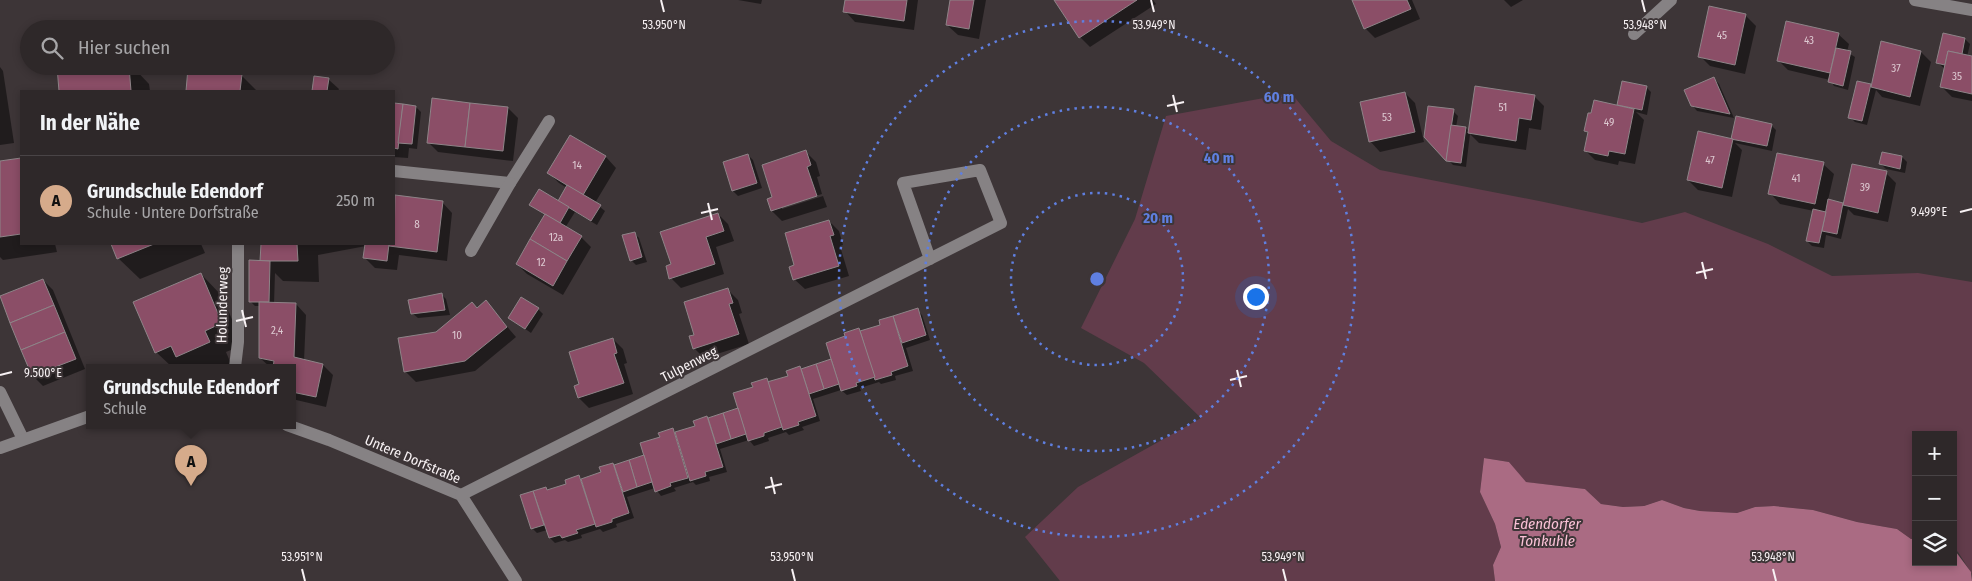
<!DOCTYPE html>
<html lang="de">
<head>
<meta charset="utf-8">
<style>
  body { margin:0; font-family:"Fira Sans Condensed",sans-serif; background:#3a3435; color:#f1f3f6 }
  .controls { position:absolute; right:15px; bottom:15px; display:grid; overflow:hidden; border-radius:0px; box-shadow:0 2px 8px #0003 }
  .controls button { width:45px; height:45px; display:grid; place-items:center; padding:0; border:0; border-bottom:1px solid #494446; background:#2e2829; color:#f1f3f6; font:25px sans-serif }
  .you { position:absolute; left:1255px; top:296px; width:18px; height:18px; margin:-12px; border:4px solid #fff; border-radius:50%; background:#1a73e8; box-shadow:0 0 0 8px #1a73e833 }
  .badge { display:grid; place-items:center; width:32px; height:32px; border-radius:50%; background:#d6ab8b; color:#111; font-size:16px; font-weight:700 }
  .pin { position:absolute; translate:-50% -41px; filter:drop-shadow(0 1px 2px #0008) }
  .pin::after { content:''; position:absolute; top:26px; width:18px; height:15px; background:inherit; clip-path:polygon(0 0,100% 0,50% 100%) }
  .popup { position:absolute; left:86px; top:364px; width:210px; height:65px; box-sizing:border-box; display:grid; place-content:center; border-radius:0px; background:#2e2829; filter:drop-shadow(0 1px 4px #0005); font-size:16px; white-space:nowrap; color:#a7a6a8 }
  .popup b { font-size:19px; color:#f1f3f6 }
  .popup::after { content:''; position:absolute; left:50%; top:100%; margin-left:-10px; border:10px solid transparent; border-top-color:#2e2829 }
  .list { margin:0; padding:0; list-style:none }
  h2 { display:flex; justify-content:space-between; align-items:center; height:65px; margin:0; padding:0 20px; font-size:21px }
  h2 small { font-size:16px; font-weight:400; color:#a7a6a8 }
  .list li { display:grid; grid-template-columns:32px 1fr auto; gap:15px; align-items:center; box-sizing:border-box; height:90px; padding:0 20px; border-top:1px solid #494446 }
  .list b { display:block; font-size:19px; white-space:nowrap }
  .list p { margin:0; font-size:16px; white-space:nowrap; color:#a7a6a8 }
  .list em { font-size:16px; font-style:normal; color:#a7a6a8 }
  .icon { flex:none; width:28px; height:28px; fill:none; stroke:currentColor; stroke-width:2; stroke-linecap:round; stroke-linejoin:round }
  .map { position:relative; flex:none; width:1972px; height:581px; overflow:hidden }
  .search { position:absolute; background:#2e2829; box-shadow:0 2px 8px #0003; left:20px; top:20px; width:375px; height:55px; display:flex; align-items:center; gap:12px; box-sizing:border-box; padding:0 18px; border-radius:28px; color:#a7a6a8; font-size:19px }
  .panel { position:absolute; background:#2e2829; box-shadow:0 2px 8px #0003; left:20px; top:90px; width:375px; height:155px; border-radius:0px }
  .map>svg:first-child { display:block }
</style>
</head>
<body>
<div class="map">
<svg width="1972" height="581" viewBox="0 0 1972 581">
  <rect width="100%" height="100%" fill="#3d3537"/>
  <!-- green -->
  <polygon fill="#623c4b" points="1291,93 1331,141 1380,170 1544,202 1642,223 1685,212 1768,244 1832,276 1918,273 1972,282 1972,574 1958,552 1953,548 1953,435 1916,435 1916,539 1911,539 1897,529 1857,522 1813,510 1774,506 1755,507 1737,513 1700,511 1684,508 1662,500 1644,506 1623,507 1601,504 1585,489 1525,482 1509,462 1484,458 1480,492 1495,524 1501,547 1493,565 1495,581 1060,581 1025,537 1078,487 1201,418 1144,363 1081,328 1135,219 1166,116"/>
  <!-- water -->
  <polygon fill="#aa6b83" points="1484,458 1509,462 1526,482 1585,489 1601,504 1623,507 1644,506 1662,500 1684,508 1700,511 1737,513 1755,507 1774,506 1813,510 1857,522 1897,529 1911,539 1916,539 1916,562 1953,562 1953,548 1971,572 1972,581 1495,581 1493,565 1501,547 1495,524 1480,492"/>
  <!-- shadow -->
  <g fill="#0007">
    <polygon points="738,0 762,0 761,4"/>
    <polygon points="846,0 918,0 914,30 855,22 845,11"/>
    <polygon points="951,0 986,0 979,39 958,35 947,25"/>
    <polygon points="1056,0 1153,0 1156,4 1090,47 1080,37"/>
    <polygon points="1353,0 1412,0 1420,19 1375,38 1365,28"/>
    <polygon points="1504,0 1523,0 1511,7"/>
    <polygon points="1745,15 1756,26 1745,74 1710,66 1700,56"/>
    <polygon points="1838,34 1849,44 1847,52 1855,57 1848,90 1834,86 1830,80 1788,70 1778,60"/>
    <polygon points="1965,39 1970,44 1967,57 1972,58 1972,101 1952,97 1942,87 1945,69 1938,63"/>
    <polygon points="1921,52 1931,62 1920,106 1882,97 1876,90 1867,125 1855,122 1850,117 1870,86 1872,87"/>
    <polygon points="77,66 132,66 149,84 150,91 60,91 58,68"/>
    <polygon points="0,67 3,71 14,143 0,145"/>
    <polygon points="190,69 241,75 257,91 187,91"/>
    <polygon points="315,77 328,79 339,89 338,91 313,91"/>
    <polygon points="1714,79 1719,84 1734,118 1697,111 1692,105"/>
    <polygon points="1646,87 1651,92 1647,115 1636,112 1644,120 1635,164 1619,161 1618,165 1595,160 1585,150 1589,134 1585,130 1621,107 1618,104"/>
    <polygon points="1405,93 1415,103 1424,142 1380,152 1370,141"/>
    <polygon points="1534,96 1544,106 1541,130 1529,128 1526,150 1479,143 1470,134 1466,167 1453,165 1425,136 1453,111 1458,116 1456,127 1466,128 1469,132"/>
    <polygon points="394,105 416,107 421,112 417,149 409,148 408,158 394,157"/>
    <polygon points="508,108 518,118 513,161 438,152 428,142"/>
    <polygon points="1737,117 1771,125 1776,130 1772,151 1735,143 1742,150 1732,197 1698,190 1688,180 1732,140"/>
    <polygon points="571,136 606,157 616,168 595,203 605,211 597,225 575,212 565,228 581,237 591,247 563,295 527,274 517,264 545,215 531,205 558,203 567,188 559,183 549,173"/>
    <polygon points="806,152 816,162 820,176 817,177 822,194 782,206 782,209 823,196 827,207 782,221 772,211"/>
    <polygon points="748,155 753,160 762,188 738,196 733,191"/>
    <polygon points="1902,157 1907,162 1905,173 1886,169 1881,164"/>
    <polygon points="21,159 21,244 55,244 57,252 3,260 0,257 0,162"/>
    <polygon points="1823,164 1834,174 1828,200 1844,204 1886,173 1896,183 1888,222 1854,215 1848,209 1841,239 1826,235 1824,248 1812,246 1807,241 1814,211 1780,204 1770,193"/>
    <polygon points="396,197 442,202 452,213 447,261 399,255 397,270 375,268 364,257 366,246 318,255 319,282 283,281 275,273 274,304 296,304 306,315 304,361 323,365 333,375 326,407 292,399 292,367 270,367 260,358 260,306 255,306 250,301 264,262 262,260 262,244 394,244"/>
    <polygon points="718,214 728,224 734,241 716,247 724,274 681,288 671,278 672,265"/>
    <polygon points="829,221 839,231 843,245 840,246 849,276 805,289 794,279 796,266"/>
    <polygon points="634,233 639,238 647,262 636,265 631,260"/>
    <polygon points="112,244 201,244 205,253 140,279 118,258"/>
    <polygon points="201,274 222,296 243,345 226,352 231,364 223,367 172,367 156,352"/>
    <polygon points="43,280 53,290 85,369 43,386 33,376"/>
    <polygon points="728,290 738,300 742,313 739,314 749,344 704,358 694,348 696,335"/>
    <polygon points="441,294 446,299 450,315 418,318 412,313"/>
    <polygon points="486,302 516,337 475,371 416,382 405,371 436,333 477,309"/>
    <polygon points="538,309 543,314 531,333 510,318"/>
    <polygon points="917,310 922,315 930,340 906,348 913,371 895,376 896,380 881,384 879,382 860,388 861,391 847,395 841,390 813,399 820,421 802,427 804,430 789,435 786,432 768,438 769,441 754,446 749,440 720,449 727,472 709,477 710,481 696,485 693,482 674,488 676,491 661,496 655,488 627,497 634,518 616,524 617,527 603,532 600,529 581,535 582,538 568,542 565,540 555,543 550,538 547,530 537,533 532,528 522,496 545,489 547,491 567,484 579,476 582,480 603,473 613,464 615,466 645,456 661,438 673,430 676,433 696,427 695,422 739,409 754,388 766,380 769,383 790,376 800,368 802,370 832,360 847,337 858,329 862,332 882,326 880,321"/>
    <polygon points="613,339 623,349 627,363 624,364 633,394 589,408 579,398 576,387 581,385"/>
  </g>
  <!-- building -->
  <g fill="#8b4e67" stroke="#8e8488">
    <polygon points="845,0 907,0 904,21 843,12"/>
    <polygon points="950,0 974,0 969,29 946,25"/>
    <polygon points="1054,0 1137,0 1079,38"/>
    <polygon points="1352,0 1407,0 1411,9 1364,29"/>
    <polygon points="1709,6 1746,14 1735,65 1698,57"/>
    <polygon points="1786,21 1839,33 1830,73 1777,61"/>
    <polygon points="1943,33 1965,38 1962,54 1948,51 1945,65 1936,63"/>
    <polygon points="1881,41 1921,51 1910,97 1871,87"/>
    <polygon points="1836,48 1851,51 1843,86 1828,82"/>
    <polygon points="1948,51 1972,56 1972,94 1940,87"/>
    <polygon points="129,66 131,91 59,91 57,67"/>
    <polygon points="188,68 242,74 240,91 186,91"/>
    <polygon points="314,76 329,78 327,91 312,91"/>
    <polygon points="1714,77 1730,114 1691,106 1684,90"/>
    <polygon points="1622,81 1647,86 1642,110 1617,105"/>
    <polygon points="1857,81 1871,84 1862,121 1848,118"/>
    <polygon points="1475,86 1535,95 1531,120 1519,118 1516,141 1468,133"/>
    <polygon points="1405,92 1415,132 1369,142 1360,102"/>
    <polygon points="432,98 470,103 465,147 427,143"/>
    <polygon points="1594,100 1634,109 1625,154 1609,151 1608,156 1584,151 1588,132 1584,131 1588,113 1591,113"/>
    <polygon points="394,103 403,104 398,149 394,148"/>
    <polygon points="470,103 508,107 503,151 465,147"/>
    <polygon points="403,104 416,106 412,144 398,143"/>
    <polygon points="1428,106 1454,109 1446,161 1424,137"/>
    <polygon points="1736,116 1772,124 1767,146 1731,139"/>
    <polygon points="1451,125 1466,127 1461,163 1446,161"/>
    <polygon points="1698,131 1733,139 1722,188 1687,180"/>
    <polygon points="570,135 606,156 583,195 547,173"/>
    <polygon points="806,150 811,165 807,167 817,196 771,211 767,199 772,197 762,165"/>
    <polygon points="1882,152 1902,156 1900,169 1879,164"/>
    <polygon points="1777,153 1824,162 1815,204 1768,194"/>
    <polygon points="748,154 757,183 732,191 723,162"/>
    <polygon points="21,158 21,234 0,237 0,161"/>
    <polygon points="1852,164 1887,171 1878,213 1843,205"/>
    <polygon points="567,185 601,205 591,221 558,201"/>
    <polygon points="539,189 569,207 560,223 529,205"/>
    <polygon points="395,195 443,201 437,252 389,246 389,244 394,244"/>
    <polygon points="1828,199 1843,203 1837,234 1822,231"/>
    <polygon points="1813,209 1826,212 1819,243 1806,241"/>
    <polygon points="718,213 724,231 706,237 715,264 669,279 666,266 671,264 660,232"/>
    <polygon points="545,214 582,236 567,261 530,239"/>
    <polygon points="829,220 834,235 830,236 839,266 793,280 789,267 794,265 785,233"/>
    <polygon points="635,232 642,257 630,261 622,235"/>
    <polygon points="530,239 567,261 553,286 516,264"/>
    <polygon points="111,244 154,244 117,259"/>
    <polygon points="261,244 297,244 298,261 260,261"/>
    <polygon points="365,244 389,244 387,261 363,258"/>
    <polygon points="249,260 270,261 269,302 249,302"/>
    <polygon points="201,273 222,323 205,331 210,342 176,357 171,346 155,353 133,302"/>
    <polygon points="43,279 54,305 10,323 0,296"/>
    <polygon points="728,288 733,303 729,304 739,334 693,349 689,336 694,335 684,302"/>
    <polygon points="442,293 445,310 411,314 408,300"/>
    <polygon points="521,297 539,308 525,329 508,318"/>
    <polygon points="486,300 507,327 465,361 404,372 398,338 436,332 472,302 477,308"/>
    <polygon points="259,302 296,303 294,357 323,364 316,397 292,392 292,367 273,367 274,361 259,358"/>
    <polygon points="54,305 65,332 21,350 10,323"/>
    <polygon points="918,308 926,335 902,343 893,316"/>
    <polygon points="893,316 908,366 891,372 892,375 875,380 860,331 880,325 879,320"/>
    <polygon points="859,328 875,377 856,383 857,386 841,391 826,343 845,336 844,333"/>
    <polygon points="65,332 76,359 32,376 21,350"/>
    <polygon points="613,338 617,353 614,354 624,383 578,398 574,386 579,384 569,352"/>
    <polygon points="831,359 839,384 824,389 816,364"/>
    <polygon points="816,364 824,389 809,394 801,369"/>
    <polygon points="800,366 816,416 798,422 799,425 783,430 767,382 788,376 786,371"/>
    <polygon points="767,378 782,427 764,433 764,436 748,441 733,393 753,387 751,383"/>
    <polygon points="738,408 746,434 731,439 723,413"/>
    <polygon points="723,413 731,439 716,444 708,418"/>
    <polygon points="707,416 723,467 705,472 706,476 690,481 675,432 695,426 693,421"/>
    <polygon points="673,428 688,478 670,483 671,486 655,492 640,443 660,437 658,433"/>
    <polygon points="644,455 652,482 637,487 629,460"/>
    <polygon points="629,460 637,487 623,492 614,465"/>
    <polygon points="613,463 629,513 612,519 612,522 596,527 581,479 601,472 599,467"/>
    <polygon points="579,475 595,524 576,530 578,533 562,538 560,535 549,538 533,491 546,487 547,490 566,484 565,480"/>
    <polygon points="533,491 544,525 531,529 520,495"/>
  </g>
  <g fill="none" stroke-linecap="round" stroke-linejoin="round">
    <!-- minor -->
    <g stroke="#868284" stroke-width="12">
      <polyline points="1915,0 1972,10"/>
      <polyline points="1634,34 1671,0"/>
      <polyline points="394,171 510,183 549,121"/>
      <polyline points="471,251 510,183"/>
      <polyline points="235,367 238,342 238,244"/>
      <polyline points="0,392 23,439"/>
      <polyline points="287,425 329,440 461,495 516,581"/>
      <polyline points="0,448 90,416"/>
      <path d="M461,495C641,405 821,314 1001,223L980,170L903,183L930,259"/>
    </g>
  </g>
  <!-- ticks -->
  <path fill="none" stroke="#f8f2f4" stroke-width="2" d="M661,0L664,12M1151,0L1154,12M1642,0L1645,12M1173,95L1177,112M1167,106L1184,102M708,203L712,220M1960,212L1972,209M701,213L718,209M1702,262L1706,279M1696,273L1713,269M242,310L246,327M236,321L253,317M1237,370L1241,387M0,375L12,372M1230,380L1247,376M771,477L775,494M765,488L782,484M302,569L305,581M792,569L795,581M1283,569L1286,581M1773,569L1776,581"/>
  <!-- distance rings -->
  <g fill="none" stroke="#5f7fe0" stroke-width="2.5" stroke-dasharray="2.5 5">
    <circle cx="1097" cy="279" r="86"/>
    <circle cx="1097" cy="279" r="172"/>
    <circle cx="1097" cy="279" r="258"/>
  </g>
  <g text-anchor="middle" stroke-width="4" stroke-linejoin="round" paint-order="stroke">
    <!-- number labels -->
    <g font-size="11" fill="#ddc9d1">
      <text x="1722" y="39">45</text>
      <text x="1809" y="44">43</text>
      <text x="1896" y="72">37</text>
      <text x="1957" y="80">35</text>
      <text x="1503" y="111">51</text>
      <text x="1387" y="121">53</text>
      <text x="1609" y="126">49</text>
      <text x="1710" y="164">47</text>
      <text x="577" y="169">14</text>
      <text x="1796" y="182">41</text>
      <text x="1865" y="191">39</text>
      <text x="417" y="228">8</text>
      <text x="556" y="241">12a</text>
      <text x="541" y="266">12</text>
      <text x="277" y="334">2,4</text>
      <text x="457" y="339">10</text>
    </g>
    <!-- street labels -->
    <g font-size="14" fill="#f8f2f4" stroke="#3d3537">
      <text transform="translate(222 305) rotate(-89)" y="5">Holunderweg</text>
      <text transform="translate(689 364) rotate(-27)" y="5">Tulpenweg</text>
      <text transform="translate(413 459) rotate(23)" y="5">Untere Dorfstraße</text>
    </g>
    <!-- water labels -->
    <g font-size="15" font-style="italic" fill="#fac1d6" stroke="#3d3537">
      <text x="1547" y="529">Edendorfer<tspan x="1547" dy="17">Tonkuhle</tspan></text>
    </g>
  </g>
  <g font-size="12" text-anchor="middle" fill="#f8f2f4" stroke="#3d3537" stroke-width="4" stroke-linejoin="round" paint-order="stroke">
    <text x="664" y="29">53.950°N</text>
    <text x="1154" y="29">53.949°N</text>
    <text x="1645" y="29">53.948°N</text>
    <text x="1929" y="216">9.499°E</text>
    <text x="43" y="377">9.500°E</text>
    <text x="302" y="561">53.951°N</text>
    <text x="792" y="561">53.950°N</text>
    <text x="1283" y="561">53.949°N</text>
    <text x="1773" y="561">53.948°N</text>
  </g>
  <circle cx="1097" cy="279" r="8" fill="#5f7fe0" stroke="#3d3537" stroke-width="2.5"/>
  <g font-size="15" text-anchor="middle" font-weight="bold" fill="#5f7fe0" stroke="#3d3537" stroke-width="4" stroke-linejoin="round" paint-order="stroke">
    <text x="1279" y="102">60 m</text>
    <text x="1219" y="163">40 m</text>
    <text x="1158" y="223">20 m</text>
  </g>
</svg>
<div class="controls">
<button>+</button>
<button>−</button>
<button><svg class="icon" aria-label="layers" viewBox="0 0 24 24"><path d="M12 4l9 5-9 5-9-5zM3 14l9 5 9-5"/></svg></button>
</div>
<div class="you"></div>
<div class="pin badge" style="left:191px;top:486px">A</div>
<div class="popup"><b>Grundschule Edendorf</b>Schule</div>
<div class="search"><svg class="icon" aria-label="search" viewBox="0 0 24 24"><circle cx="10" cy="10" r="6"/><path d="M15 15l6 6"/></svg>Hier suchen</div>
<section class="panel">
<h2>In der Nähe<small></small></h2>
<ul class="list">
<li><span class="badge">A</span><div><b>Grundschule Edendorf</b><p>Schule · Untere Dorfstraße</p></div><em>250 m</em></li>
</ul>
</section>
</div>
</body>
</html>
